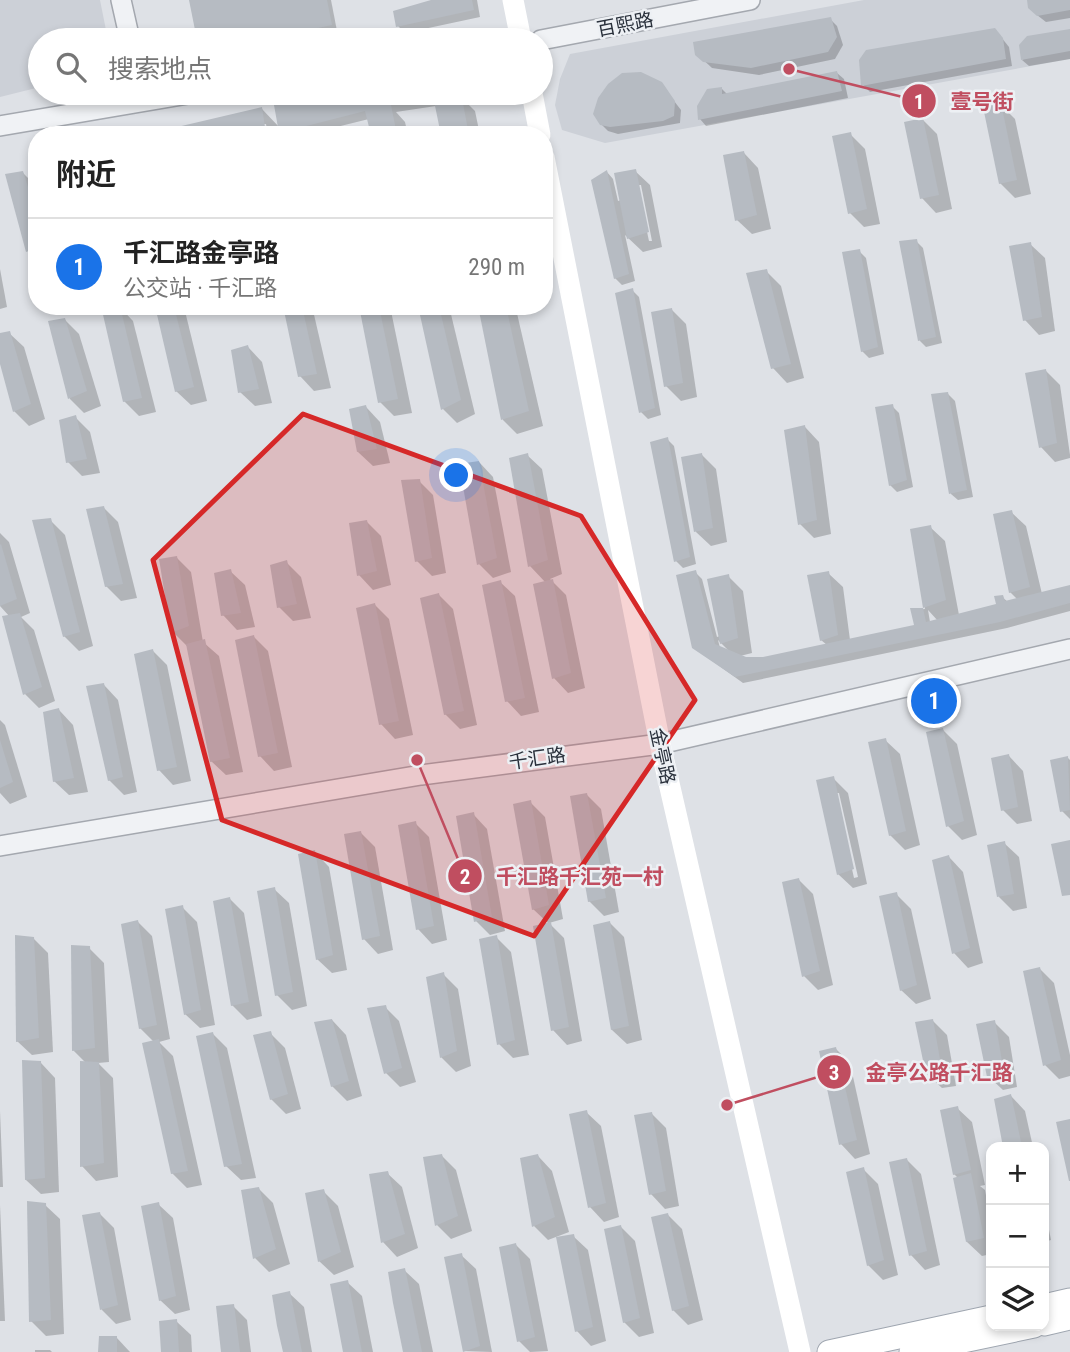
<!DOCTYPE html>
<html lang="zh">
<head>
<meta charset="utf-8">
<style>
  body { margin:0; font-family:"Roboto Condensed","Noto Sans SC",sans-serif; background:#f6f6f6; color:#222 }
  .controls { position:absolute; right:21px; bottom:21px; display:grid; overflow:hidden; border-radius:14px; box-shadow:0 4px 10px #0003 }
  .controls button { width:63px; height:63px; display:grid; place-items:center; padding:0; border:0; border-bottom:2px solid #e0e0e0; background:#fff; color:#222; font:35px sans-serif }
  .you { position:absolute; left:457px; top:476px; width:24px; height:24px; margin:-18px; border:5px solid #fff; border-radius:50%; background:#1a73e8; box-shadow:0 0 0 10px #1a73e833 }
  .badge { display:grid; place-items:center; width:46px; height:46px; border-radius:50%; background:#1a73e8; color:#fff; font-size:23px; font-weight:700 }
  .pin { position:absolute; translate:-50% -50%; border:4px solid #fff; box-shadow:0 2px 7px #0006 }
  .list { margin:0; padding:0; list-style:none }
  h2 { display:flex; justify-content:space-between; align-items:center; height:91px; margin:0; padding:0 28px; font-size:30px }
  h2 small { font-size:23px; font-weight:400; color:#767676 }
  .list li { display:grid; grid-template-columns:46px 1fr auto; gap:21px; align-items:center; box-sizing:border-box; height:98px; padding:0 28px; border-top:2px solid #e0e0e0 }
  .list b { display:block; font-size:26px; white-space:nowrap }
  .list p { margin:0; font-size:23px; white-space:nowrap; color:#767676 }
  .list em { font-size:23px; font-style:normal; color:#767676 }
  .icon { flex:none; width:38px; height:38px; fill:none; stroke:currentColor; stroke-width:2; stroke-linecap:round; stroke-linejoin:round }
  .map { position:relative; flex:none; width:1070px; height:1352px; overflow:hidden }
  .search { position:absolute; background:#fff; box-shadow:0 4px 10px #0003; left:28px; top:28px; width:525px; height:77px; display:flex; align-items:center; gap:18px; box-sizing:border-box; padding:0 24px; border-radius:38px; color:#767676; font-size:26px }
  .panel { position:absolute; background:#fff; box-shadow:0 4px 10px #0003; left:28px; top:126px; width:525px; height:189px; border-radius:28px }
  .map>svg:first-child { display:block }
</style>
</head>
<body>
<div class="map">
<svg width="1070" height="1352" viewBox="0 0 1070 1352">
  <rect width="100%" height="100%" fill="#dee1e6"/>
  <!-- built -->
  <g fill="#ccd0d7">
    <polygon points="0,0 100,0 108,40 40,40 40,87 0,97"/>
    <polygon points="864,0 1070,0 1070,59 605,143 562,130 555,105 560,79 570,54"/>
  </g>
  <!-- shadow -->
  <g fill="#0003" fill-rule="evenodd">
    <polygon points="191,0 331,0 337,31 296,40 199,40"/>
    <polygon points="432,0 477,0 480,17 405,33 398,26"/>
    <polygon points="1029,0 1070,0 1070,18 1046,22 1037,15"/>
    <polygon points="830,19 837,26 843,45 835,59 759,75 712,68 697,54"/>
    <polygon points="1070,30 1070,59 1029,66 1022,60"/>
    <polygon points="1001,37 1009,47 1012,66 870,92 863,85"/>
    <polygon points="837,73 844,79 848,98 706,126 700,119 722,89 727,94"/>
    <polygon points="661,84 681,110 680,123 618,134 608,131 601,124"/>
    <polygon points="333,93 465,93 465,101 475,111 480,135 443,135 436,106 396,112 405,122 408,135 372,135 369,119 304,135 283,135 277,128 278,135 268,135 266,124 263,124 265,135 176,135 262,109 280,128 276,106"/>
    <polygon points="1001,105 1015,119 1031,194 1015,198 1000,183"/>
    <polygon points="923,120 937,134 952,209 936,213 922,198"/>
    <polygon points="850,134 865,149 880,224 864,227 850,213"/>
    <polygon points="744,153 758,168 771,229 752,234 737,220"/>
    <path d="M635,171L650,185L662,247L643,252L625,235L635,281L622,285L615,278L607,172L613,179L618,201L621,200ZM637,185H641L652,241H649Z"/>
    <polygon points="23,173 37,187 37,260 28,251"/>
    <polygon points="916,241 923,248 942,343 926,347 920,341"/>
    <polygon points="1030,244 1045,258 1055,331 1039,335 1025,320"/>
    <polygon points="859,251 866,258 884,354 869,358 862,351"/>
    <polygon points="0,269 7,307 0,309"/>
    <polygon points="766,271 781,286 804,378 787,383 773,368"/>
    <polygon points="632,290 639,297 661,415 648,419 641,412"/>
    <polygon points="119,306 133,321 156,412 139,416 124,401"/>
    <polygon points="157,306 181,306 185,311 207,401 191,405 176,391"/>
    <polygon points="285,306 312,306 331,388 314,391 300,376"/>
    <polygon points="361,306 390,306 412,413 394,416 380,402"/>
    <polygon points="420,306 449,306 475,414 457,423 443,409"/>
    <polygon points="480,306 516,309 543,426 517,434 503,420"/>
    <polygon points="672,310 686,324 697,397 681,401 666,386"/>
    <polygon points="65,320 79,334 101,406 84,413 70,399 50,322"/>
    <polygon points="9,333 24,347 45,419 29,426 14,411 0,358 0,334"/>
    <polygon points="248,347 262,362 272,403 255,406 240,392"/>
    <polygon points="1046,371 1060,385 1070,455 1070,458 1055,462 1041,447"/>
    <polygon points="948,394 955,401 973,497 958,500 951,494"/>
    <polygon points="892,406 899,413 913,487 897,492 890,485"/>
    <polygon points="366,407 380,422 390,463 373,466 358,452"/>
    <polygon points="75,417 90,432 100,473 82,476 68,462"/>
    <polygon points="805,427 819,442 831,534 814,538 800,524"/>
    <polygon points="667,439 674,446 696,564 683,568 676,561"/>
    <polygon points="527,455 542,469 562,574 550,579 566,595 585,688 568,693 554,678 546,583 530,566"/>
    <polygon points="702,455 716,469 727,542 711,546 696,532"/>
    <polygon points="479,462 493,477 511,572 493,578 479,564"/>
    <polygon points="419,481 433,495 446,573 432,576 417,561"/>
    <polygon points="104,508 118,522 137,598 121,601 106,586"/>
    <path d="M1011,512L1026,526L1042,594L1070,587V611L1007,628L743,683L693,647L695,572L702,579L717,637L720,636L728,576L743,591L752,653L740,656L746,659H763L827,645L821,640L828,573L843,587L850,640L916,626L913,610L925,609L912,531L930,527L945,541L959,615L998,606L1002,597L1008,602L1018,600L1010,592ZM928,610L938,621L930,622ZM718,640L730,652L720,648Z"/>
    <polygon points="50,520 65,535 93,646 79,651 64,636"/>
    <polygon points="367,522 381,536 391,585 373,590 359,575"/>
    <polygon points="0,533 9,542 30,613 21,617 34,630 55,701 39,708 25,694 10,617 0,606"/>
    <polygon points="177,558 191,572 203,642 219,656 243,772 226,775 211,761 187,646 173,632"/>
    <polygon points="286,562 301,577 311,618 293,621 279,607"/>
    <polygon points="230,571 245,585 255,627 237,630 223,615"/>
    <polygon points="500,582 515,596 539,712 521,716 507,701"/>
    <polygon points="439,595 453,609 477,725 460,729 445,714"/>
    <polygon points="375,605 389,619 413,735 395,739 381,724"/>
    <polygon points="254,637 268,651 292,767 274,771 260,756"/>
    <polygon points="153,651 167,665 191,781 173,785 159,770"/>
    <polygon points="104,685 118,700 137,792 124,795 109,780"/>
    <polygon points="59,710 73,725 88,792 69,795 54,781"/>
    <polygon points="0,720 5,725 27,797 10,804 0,793"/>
    <polygon points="943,730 957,744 977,835 962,840 948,826"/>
    <polygon points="885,740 900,754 920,845 905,850 890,835"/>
    <polygon points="1009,756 1023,771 1032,821 1017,824 1003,810"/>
    <polygon points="1068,758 1070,760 1070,819 1062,811"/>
    <path d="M833,778L848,793L867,884L853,888L838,874ZM835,793H839L858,877L854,878Z"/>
    <polygon points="587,795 601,809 619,912 604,916 589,901"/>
    <polygon points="530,802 545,817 563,919 549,923 564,938 582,1041 567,1045 553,1030 549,924 533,909"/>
    <polygon points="473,814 487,829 505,931 490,935 476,921"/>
    <polygon points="415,823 429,837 447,940 432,944 418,929"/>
    <polygon points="361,833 375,847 393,950 378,954 364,939"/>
    <polygon points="1004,843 1019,857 1027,908 1013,911 999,897"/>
    <polygon points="315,852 329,867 347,970 332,973 317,959"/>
    <polygon points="949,857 963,872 983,963 968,968 954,953"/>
    <polygon points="799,880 813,894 833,985 818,990 804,976"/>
    <polygon points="274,889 289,903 307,1006 292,1010 277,995"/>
    <polygon points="896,894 911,909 931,999 916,1004 901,990"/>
    <polygon points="230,899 244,913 262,1016 247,1020 232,1005"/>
    <polygon points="182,907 197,922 215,1025 200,1028 185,1014"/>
    <polygon points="138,922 152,936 170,1039 159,1042 173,1056 202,1185 187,1188 172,1173 154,1042 140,1028"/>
    <polygon points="610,923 624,937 642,1040 627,1044 612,1030"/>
    <polygon points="496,937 511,952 529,1055 513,1058 499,1044"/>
    <polygon points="34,939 48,953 53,1052 32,1055 17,1041"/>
    <polygon points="89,948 104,963 109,1062 98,1063 113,1078 118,1177 96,1181 82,1166 86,1063 73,1050"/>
    <polygon points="1040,969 1054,983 1070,1055 1070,1076 1059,1079 1045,1065"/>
    <polygon points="443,974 458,989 471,1066 456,1072 441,1057"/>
    <polygon points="385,1007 399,1021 416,1082 400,1087 386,1073"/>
    <polygon points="332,1020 346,1035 362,1096 347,1101 332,1086"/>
    <polygon points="933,1021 947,1035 956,1086 942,1088 927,1074"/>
    <polygon points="994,1022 1009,1037 1017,1087 1003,1090 988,1076"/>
    <polygon points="270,1033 285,1048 301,1109 286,1114 271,1099"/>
    <polygon points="213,1034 227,1048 256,1178 241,1180 226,1166"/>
    <polygon points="836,1049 850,1063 870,1154 855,1159 841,1144"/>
    <polygon points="41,1063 55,1078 59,1192 41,1194 26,1180"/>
    <polygon points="1011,1096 1025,1111 1033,1147 1005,1147 996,1100"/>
    <polygon points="957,1108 972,1122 985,1185 980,1186 985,1190 991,1222 991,1254 982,1256 967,1242 958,1178 954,1174"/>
    <polygon points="0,1111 3,1187 0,1187"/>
    <polygon points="586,1112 601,1126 619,1217 604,1222 590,1207"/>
    <polygon points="651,1113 666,1128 679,1206 665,1209 651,1194"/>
    <polygon points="441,1155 456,1170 472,1231 451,1239 437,1225"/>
    <polygon points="538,1156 552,1171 569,1232 548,1240 534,1226"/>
    <polygon points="906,1159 921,1174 940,1265 925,1270 911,1255"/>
    <polygon points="863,1169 878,1184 898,1275 883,1280 868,1265"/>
    <polygon points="387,1173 402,1187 418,1248 397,1257 383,1242 371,1176"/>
    <polygon points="259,1189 273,1203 290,1264 269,1272 255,1258"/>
    <polygon points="323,1191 338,1206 354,1267 334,1275 319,1261"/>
    <polygon points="158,1204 173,1218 190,1310 175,1314 160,1300"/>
    <polygon points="1044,1204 1051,1240 1044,1242"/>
    <polygon points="0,1205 5,1321 0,1321"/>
    <polygon points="45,1205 60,1219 64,1334 46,1336 31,1321"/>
    <polygon points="100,1214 114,1228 131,1320 116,1324 102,1310 85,1217"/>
    <polygon points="668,1215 682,1229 703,1320 688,1325 673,1310"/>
    <polygon points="621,1227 635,1241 654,1333 639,1337 624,1322"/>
    <polygon points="573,1236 588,1250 606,1341 591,1346 577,1331"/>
    <polygon points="516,1245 530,1259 548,1351 530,1352 519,1341"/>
    <polygon points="461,1255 476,1269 492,1352 464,1351"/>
    <polygon points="404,1270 419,1284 433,1352 405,1352"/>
    <polygon points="347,1282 362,1296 373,1352 345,1352"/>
    <polygon points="289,1293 304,1307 312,1352 285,1352"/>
    <polygon points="233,1306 247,1320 251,1352 223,1352"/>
    <polygon points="176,1321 191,1335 192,1352 163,1352"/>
    <polygon points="116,1337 130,1352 100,1352"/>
    <polygon points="35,1350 50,1350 52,1352 35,1352"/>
  </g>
  <!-- building -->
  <g fill="#b6bbc2">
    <polygon points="189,0 327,0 332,25 260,40 197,40"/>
    <polygon points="431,0 472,0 474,10 396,27 393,11"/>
    <polygon points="1027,0 1070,0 1070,10 1037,16 1028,8"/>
    <polygon points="831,17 837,37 828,52 751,68 703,62 695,55 693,42"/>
    <polygon points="995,28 1003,38 1006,59 861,86 859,60 866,50"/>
    <polygon points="1070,29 1070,51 1021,60 1019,45 1027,36"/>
    <polygon points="837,71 842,91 698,120 697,106 707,89 722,87 722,94"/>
    <polygon points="641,72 662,82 675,101 674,116 663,121 610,127 600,125 593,114 598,98 608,84 622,73"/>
    <polygon points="325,93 461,93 469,135 441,135 434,101 391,105 397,135 371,135 365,111 279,133 274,105"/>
    <polygon points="1001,103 1017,180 999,184 983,107"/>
    <polygon points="262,107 266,134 175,135 173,128"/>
    <polygon points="923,118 939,195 920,199 904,122"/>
    <polygon points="851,132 867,209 848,214 832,136"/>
    <polygon points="744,151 757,215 735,221 723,155"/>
    <polygon points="636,169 649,232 627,239 614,173"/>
    <polygon points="607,170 629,274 614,279 591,180"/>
    <polygon points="23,171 37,216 37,248 26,252 5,174"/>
    <polygon points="917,239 936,337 918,341 899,241"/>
    <polygon points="1031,242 1042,317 1023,321 1009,246"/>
    <polygon points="860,249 878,347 861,352 842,252"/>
    <polygon points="767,269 791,364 771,369 746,273"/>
    <polygon points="633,288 655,408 639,413 615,293"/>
    <polygon points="101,306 120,306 142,398 123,402"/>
    <polygon points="155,306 174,306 194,387 175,392"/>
    <polygon points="283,306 302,306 317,374 298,377"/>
    <polygon points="359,306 379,306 398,399 378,403"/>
    <polygon points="418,306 439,306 461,400 441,410"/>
    <polygon points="478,306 506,306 529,411 501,420"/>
    <polygon points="672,308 683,383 664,387 651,312"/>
    <polygon points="65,318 87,391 68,399 48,321"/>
    <polygon points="10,331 31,404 13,412 0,364 0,333"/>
    <polygon points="248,345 259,389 238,393 231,350"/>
    <polygon points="1046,369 1057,443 1039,448 1025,373"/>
    <polygon points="948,392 967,490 949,494 931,394"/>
    <polygon points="893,404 907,480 889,486 875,407"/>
    <polygon points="366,405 377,449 357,452 349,409"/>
    <polygon points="76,415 87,459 66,463 59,420"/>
    <polygon points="805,425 817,520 798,525 784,430"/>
    <polygon points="668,437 690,557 674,562 650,442"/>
    <polygon points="528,453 548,560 528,567 509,458"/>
    <polygon points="702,453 713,528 694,532 681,457"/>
    <polygon points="479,461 497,558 477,565 459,464"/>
    <polygon points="420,479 432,558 415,562 401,480"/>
    <polygon points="104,506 123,584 105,587 86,509"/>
    <polygon points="1012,510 1030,587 1009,593 993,514"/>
    <polygon points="51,518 80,632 63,637 32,520"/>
    <polygon points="367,520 377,571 357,576 349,523"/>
    <polygon points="931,525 946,600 923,608 910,529"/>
    <polygon points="1,544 17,599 0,606 0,545"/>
    <polygon points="177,556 189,626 171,633 159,559"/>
    <polygon points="287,560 297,604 277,608 270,565"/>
    <polygon points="231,569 241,613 221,616 214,573"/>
    <polygon points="696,570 715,644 746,657 763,657 914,625 910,608 923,608 926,622 996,604 994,596 1003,595 1005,601 1070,585 1070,603 1000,622 735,677 692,648 676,575"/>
    <polygon points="829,571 838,635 820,641 807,575"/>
    <polygon points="729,574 738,638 720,644 707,579"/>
    <polygon points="553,579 571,673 552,679 533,584"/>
    <polygon points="501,580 525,698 505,702 482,585"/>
    <polygon points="439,593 464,711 444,715 420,598"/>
    <polygon points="375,603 399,721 379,725 356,608"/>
    <polygon points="20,613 42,687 23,695 2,616"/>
    <polygon points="254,635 278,753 258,757 235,640"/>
    <polygon points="205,639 230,758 210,762 186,644"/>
    <polygon points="153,649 177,767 157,771 134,654"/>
    <polygon points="104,683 123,777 108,781 86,686"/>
    <polygon points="59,708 74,778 53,782 43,712"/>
    <polygon points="943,728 964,821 946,827 926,732"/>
    <polygon points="886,738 906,831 889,836 868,742"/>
    <polygon points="0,740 13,782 0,788"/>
    <polygon points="1009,754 1018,807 1001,811 991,758"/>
    <polygon points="1068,756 1070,810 1060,812 1050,760"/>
    <polygon points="834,776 854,869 837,875 816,780"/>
    <polygon points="587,793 606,898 588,902 570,796"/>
    <polygon points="531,800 549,905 532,910 513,804"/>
    <polygon points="474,812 492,917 474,922 456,816"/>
    <polygon points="416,821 434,926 416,930 398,825"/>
    <polygon points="361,831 380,936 362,940 344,834"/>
    <polygon points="1070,840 1070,895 1062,896 1051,844"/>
    <polygon points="1005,841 1014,894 997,897 987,845"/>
    <polygon points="315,850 333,955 316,960 298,854"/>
    <polygon points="949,855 970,948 952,954 932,860"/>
    <polygon points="799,878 820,971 802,977 782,882"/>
    <polygon points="275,887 293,992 275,996 257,891"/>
    <polygon points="897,892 917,985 900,991 879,896"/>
    <polygon points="230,897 249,1002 231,1006 213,901"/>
    <polygon points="183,905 201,1010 184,1015 165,909"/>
    <polygon points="138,920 157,1025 139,1029 121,924"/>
    <polygon points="610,921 629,1026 611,1030 593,925"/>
    <polygon points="551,922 569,1027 551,1031 533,926"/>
    <polygon points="15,935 34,937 39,1038 16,1042"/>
    <polygon points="497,935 515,1040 497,1045 479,939"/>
    <polygon points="71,945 90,946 95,1048 72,1051"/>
    <polygon points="1040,967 1061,1060 1043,1066 1023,971"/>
    <polygon points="444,972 457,1051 440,1058 426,977"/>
    <polygon points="386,1005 402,1068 384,1074 367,1008"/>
    <polygon points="332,1019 349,1081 331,1087 314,1022"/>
    <polygon points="933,1019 942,1071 926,1075 915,1022"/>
    <polygon points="995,1020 1004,1073 987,1077 976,1024"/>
    <polygon points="271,1031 288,1094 270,1100 253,1035"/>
    <polygon points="213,1032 242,1164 224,1167 196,1036"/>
    <polygon points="159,1039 188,1171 171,1174 142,1043"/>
    <polygon points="836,1047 857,1140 839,1145 819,1051"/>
    <polygon points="22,1060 41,1061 45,1178 25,1180"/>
    <polygon points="80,1061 99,1062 104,1163 80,1167"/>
    <polygon points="1011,1094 1022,1147 1003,1147 994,1099"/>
    <polygon points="958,1106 971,1170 953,1175 940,1110"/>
    <polygon points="587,1110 606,1203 588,1208 569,1114"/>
    <polygon points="652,1112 666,1191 649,1195 634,1115"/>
    <polygon points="1070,1119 1070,1181 1069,1181 1056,1122"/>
    <polygon points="442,1154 458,1216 435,1226 423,1157"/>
    <polygon points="538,1154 555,1217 532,1227 520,1158"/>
    <polygon points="907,1158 927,1251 909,1256 889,1162"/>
    <polygon points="864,1167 884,1260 867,1266 846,1172"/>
    <polygon points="388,1171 405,1234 381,1243 369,1174"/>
    <polygon points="971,1173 984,1238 966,1242 953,1178"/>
    <polygon points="259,1187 276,1249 253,1259 241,1190"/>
    <polygon points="324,1189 341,1252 318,1262 305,1193"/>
    <polygon points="27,1201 46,1203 51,1320 29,1322"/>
    <polygon points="159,1202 176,1296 159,1301 141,1206"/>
    <polygon points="100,1212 118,1305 100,1310 82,1215"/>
    <polygon points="668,1213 689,1306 672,1311 651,1217"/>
    <polygon points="621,1225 640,1318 623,1323 604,1229"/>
    <polygon points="574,1234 593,1327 575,1332 556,1237"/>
    <polygon points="516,1243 535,1337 517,1342 499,1247"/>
    <polygon points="462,1253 480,1346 463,1352 444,1257"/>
    <polygon points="405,1268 422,1352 403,1352 393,1303 388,1272"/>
    <polygon points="348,1280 362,1352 343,1352 336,1315 330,1284"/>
    <polygon points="290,1291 302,1352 283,1352 277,1326 272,1295"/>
    <polygon points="234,1304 240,1352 221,1352 216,1306"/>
    <polygon points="177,1319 179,1352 161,1352 159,1321"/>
    <polygon points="99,1336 117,1336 117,1352 98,1352"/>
  </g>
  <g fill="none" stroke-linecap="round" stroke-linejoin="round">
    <!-- tertiary casing -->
    <g stroke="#a4a8af" stroke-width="22">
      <g id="tertiary">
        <polyline points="121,0 130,40"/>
        <polyline points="541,40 750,0"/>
        <polyline points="0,126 194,93"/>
        <polyline points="0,846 421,775 660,744 1070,649"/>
      </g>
    </g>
    <!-- primary casing -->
    <g stroke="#9fa6b0" stroke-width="25">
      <g id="primary">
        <polyline points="1044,1306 1070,1300"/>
        <polyline points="1044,1324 1070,1318"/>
        <polyline points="829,1352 991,1317"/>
        <polyline points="911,1352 1034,1326"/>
      </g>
    </g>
    <!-- tertiary -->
    <use href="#tertiary" stroke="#f0f2f5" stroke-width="19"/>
    <!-- secondary -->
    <g stroke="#fff" stroke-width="21">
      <polyline points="513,0 521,40"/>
      <polyline points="532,93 540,135"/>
      <polyline points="544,157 660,744 800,1352"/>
    </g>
    <!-- primary -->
    <use href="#primary" stroke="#fff" stroke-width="23"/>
  </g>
  <!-- marked area -->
  <path fill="#d62828" fill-opacity="0.2" stroke="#d62828" stroke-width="5" stroke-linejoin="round" d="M303,414L581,516L695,700L534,936L222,820L153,560Z"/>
  <g text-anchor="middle" stroke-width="5" stroke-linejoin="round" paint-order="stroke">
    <!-- street labels -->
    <g font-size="19" fill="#29303b" stroke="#edf0f4">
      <text transform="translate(625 24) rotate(-11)" y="7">百熙路</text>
      <text transform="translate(663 756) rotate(78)" y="7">金亭路</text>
      <text transform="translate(537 758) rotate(-8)" y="7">千汇路</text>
    </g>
  </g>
  <!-- callouts -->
  <path fill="none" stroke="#c04e60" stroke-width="2.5" d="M789 69L919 101M417 760L465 876M727 1105L834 1072"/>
  <g fill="#c04e60" stroke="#edf0f4" stroke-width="2.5">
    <circle cx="789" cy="69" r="7"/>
    <circle cx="417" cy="760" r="7"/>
    <circle cx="727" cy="1105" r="7"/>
    <circle cx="919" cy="101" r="18"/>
    <circle cx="465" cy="876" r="18"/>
    <circle cx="834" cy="1072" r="18"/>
  </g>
  <g font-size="21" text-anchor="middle" font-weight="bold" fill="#fff">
    <text x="919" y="109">1</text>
    <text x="465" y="884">2</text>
    <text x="834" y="1080">3</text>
  </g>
  <g font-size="21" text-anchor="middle" font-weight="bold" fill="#c04e60" stroke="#edf0f4" stroke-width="5" stroke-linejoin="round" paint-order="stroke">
    <text x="982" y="109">壹号街</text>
    <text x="580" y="884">千汇路千汇苑一村</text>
    <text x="939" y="1080">金亭公路千汇路</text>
  </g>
</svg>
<div class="controls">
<button>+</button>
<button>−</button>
<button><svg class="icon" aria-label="layers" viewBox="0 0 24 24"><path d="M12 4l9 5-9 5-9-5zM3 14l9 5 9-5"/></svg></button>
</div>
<div class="you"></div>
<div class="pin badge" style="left:934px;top:701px">1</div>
<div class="search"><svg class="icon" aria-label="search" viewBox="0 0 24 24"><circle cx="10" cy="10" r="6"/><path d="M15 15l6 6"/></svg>搜索地点</div>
<section class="panel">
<h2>附近<small></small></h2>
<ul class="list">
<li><span class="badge">1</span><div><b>千汇路金亭路</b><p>公交站 · 千汇路</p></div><em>290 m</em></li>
</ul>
</section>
</div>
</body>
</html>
